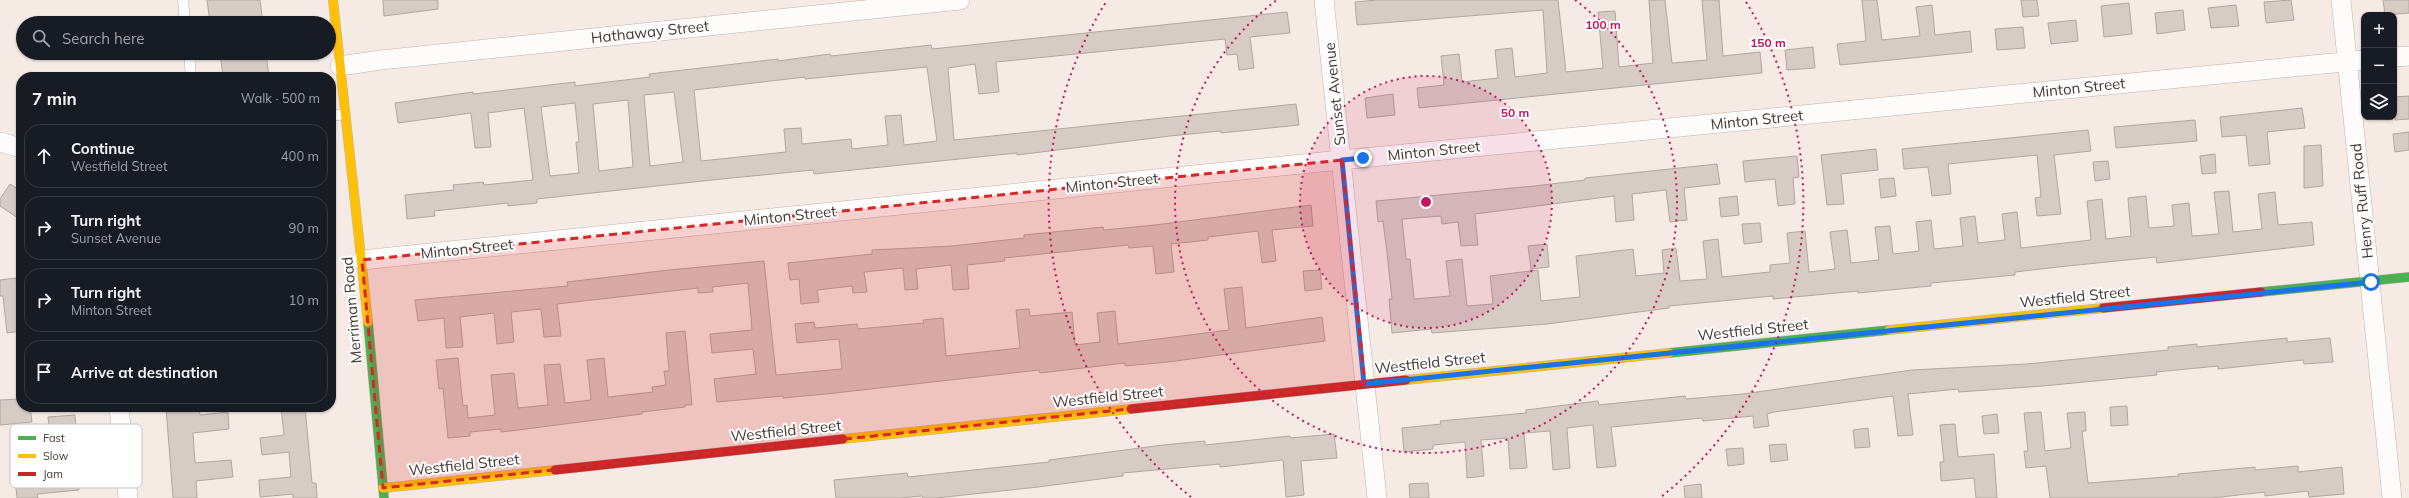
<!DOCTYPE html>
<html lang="en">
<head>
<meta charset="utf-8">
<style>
  body { margin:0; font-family:Mulish,sans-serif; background:#20242c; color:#f1f3f6 }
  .controls { position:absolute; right:12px; top:12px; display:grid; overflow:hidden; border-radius:8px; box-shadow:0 1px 3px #0004 }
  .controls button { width:36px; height:36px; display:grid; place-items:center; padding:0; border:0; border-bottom:1px solid #363941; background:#171b24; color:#f1f3f6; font:20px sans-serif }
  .stop { position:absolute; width:12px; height:12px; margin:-9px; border:3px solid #1a73e8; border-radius:50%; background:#fff }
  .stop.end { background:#1a73e8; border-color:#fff; box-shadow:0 1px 4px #0008 }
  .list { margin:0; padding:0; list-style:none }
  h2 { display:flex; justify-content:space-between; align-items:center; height:52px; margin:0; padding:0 16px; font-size:17px }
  h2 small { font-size:13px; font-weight:400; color:#9ea1a6 }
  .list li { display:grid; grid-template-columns:26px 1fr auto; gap:12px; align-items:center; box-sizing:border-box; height:64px; margin:0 8px 8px; padding:0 8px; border:1px solid #363941; border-radius:16px }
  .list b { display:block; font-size:15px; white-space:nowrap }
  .list p { margin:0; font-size:13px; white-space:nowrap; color:#9ea1a6 }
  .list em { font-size:13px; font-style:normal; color:#9ea1a6 }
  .icon { flex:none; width:22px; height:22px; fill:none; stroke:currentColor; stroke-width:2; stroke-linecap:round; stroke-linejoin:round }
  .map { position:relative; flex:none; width:2409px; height:498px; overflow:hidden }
  .search { position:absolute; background:#171b24; box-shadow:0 1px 3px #0004; left:16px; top:16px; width:320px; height:44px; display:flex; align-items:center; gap:10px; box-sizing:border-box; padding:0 14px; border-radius:22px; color:#9ea1a6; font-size:15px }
  .panel { position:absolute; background:#171b24; box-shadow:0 1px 3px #0004; left:16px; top:72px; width:320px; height:340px; border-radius:16px }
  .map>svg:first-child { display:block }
</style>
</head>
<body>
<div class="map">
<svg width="2409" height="498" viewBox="0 0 2409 498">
  <rect width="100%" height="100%" fill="#f6eae4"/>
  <!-- building -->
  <g fill="#d7cbc6" stroke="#b1a6a0" fill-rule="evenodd">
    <polygon points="207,0 260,0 263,23 210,23"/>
    <polygon points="383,0 438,0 438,9 384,16"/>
    <polygon points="1377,0 1558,0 1566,72 1603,68 1598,12 1615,11 1619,67 1653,63 1649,0 1665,0 1672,63 1707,60 1702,0 1719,0 1723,56 1760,52 1762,73 1419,108 1417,88 1444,85 1441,56 1459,54 1462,82 1498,78 1495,50 1512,48 1515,77 1547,73 1543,10 1357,25 1355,2"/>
    <polygon points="1862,0 1877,0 1882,40 1920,36 1916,7 1932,5 1935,35 1970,31 1972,52 1840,65 1837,44 1866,41"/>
    <polygon points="2021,0 2037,0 2039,16 2023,17"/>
    <polygon points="2291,0 2294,20 2266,23 2264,2"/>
    <polygon points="2383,0 2409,0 2409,13 2385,15"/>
    <polygon points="2129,3 2132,34 2104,37 2101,6"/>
    <polygon points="2236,5 2239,26 2211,28 2208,8"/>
    <polygon points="2183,10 2185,30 2157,34 2155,13"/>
    <path d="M1287,12L1290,33L1250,37L1254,68L1239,70L1237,54L1227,55L1225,39L996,62L999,92L979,94L975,64L948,68L954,140L1296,104L1299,125L1221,133L1220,131L1170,136L1017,155V153L814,174L813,170L712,180L537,199V203L508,206V203L434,211L435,216L407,219L405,195L454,190L453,185L483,182L484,185L533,180L524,108L488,113L491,147L475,148L471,113L398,123L395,103L473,92V94L575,82V86L650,77L649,74L778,59V61L830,54L831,56L931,45L932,49ZM927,67L937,141L904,145L901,115L885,116L888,145L852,149L851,139L802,144L801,128L784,129L786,152L701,161L694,90L805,77V79ZM674,92L683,162L650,166L644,95ZM628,100L633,167L599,171L593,104ZM575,103L579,142H576L579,173L550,176L541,107Z"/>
    <polygon points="2076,20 2078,41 2051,44 2048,23"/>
    <polygon points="2023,27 2025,48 1997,50 1995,29"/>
    <polygon points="1813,47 1815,68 1787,70 1785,50"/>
    <polygon points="220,53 266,53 269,77 223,77"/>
    <polygon points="1393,94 1395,115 1367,118 1365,98"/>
    <polygon points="2409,96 2409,119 2395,120 2394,97"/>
    <polygon points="2302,108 2305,128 2267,132 2270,164 2249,166 2246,135 2222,137 2220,117"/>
    <polygon points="2195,120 2197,141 2116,148 2114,127"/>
    <polygon points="2088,130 2091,151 2054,155 2061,214 2037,216 2035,198 2041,197 2037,155 1948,164 1951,194 1932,196 1928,167 1904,169 1902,149"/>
    <polygon points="2409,132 2409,150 2395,152 2393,134"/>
    <polygon points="2321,145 2323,186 2304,188 2304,146"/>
    <polygon points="1876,149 1878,170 1841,174 1844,204 1827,205 1821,155"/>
    <polygon points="2215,154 2216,173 2202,174 2200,156"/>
    <polygon points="1797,156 1799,177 1793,178 1795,204 1778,206 1775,179 1745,182 1743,161"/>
    <polygon points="2108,161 2110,179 2095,181 2093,162"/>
    <polygon points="1717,164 1720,184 1684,188 1687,220 1670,222 1666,190 1632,194 1634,220 1616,222 1614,196 1475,214 1478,245 1461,246 1458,222 1442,224 1441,216 1402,219 1406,259 1410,259 1414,299 1450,296 1446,261 1462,259 1467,306 1493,304 1490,276 1538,270 1541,301 1580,297 1576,256 1617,251 1633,249 1636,276 1664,273 1662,250 1676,248 1680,281 1707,279 1703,241 1718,239 1722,277 1770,272 1770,265 1790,263 1787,233 1805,231 1809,272 1835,269 1830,232 1847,230 1851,263 1879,260 1875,227 1890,226 1893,254 1919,251 1916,222 1931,220 1934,249 1963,246 1960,218 1975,216 1978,243 2005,240 2002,214 2017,212 2021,248 2091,240 2087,201 2102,199 2106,239 2131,236 2128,198 2146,196 2149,228 2174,226 2172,205 2189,203 2192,236 2219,234 2214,192 2229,191 2233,232 2262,229 2258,194 2275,192 2278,225 2312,222 2314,245 2157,263 2156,257 2058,267 2015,272 2015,275 1931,283 1931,286 1858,293 1858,291 1773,299 1773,296 1669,306 1669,308 1547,324 1432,333 1431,329 1392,333 1389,299 1392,299 1387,253 1383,221 1378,222 1376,201 1534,186 1585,180 1585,178"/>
    <polygon points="1894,178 1896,196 1881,198 1879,179"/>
    <polygon points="10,184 21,191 21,220 0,206 0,199"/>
    <polygon points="1737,196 1739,215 1721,217 1719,198"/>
    <polygon points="1311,205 1313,226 1272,230 1276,261 1262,263 1258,231 1208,237 1208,240 1171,244 1174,272 1156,274 1153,246 1129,248 1128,245 1004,258 1005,261 967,265 969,289 953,290 951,265 916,269 918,289 905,290 903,268 864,272 867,292 853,293 852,286 817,290 819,302 801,304 799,279 790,280 788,263 872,254 872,250 952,246 1024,238 1024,235 1103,227 1104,230 1155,225"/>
    <polygon points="1760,223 1762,242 1744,244 1742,224"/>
    <polygon points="1547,244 1549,267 1531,269 1528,246"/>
    <polygon points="764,261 776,375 842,369 839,339 797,343 795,324 814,322 815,328 857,324 858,329 924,323 923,320 943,318 946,356 1020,348 1016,310 1029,309 1030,316 1072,312 1075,345 1100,342 1097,313 1115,311 1118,344 1229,330 1224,289 1242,287 1246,328 1322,317 1325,341 1168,362 1125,366 1125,363 1040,373 1039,370 826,394 783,398 783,396 717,402 714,379 756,374 753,349 712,353 710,334 752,330 748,283 712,287 713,292 698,293 698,288 557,304 561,336 544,337 541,309 511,312 514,342 497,344 494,313 460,317 463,347 446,348 444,318 418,321 415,300 568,286 567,282 669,270"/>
    <polygon points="1320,270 1322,289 1305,291 1303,271"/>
    <polygon points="16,278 21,331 7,333 3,296 0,296 0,280"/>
    <polygon points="685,331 692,405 685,405 685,407 642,412 642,414 518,430 501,432 501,429 470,432 470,436 448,438 443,388 439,389 436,360 458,358 463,406 467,405 468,418 495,415 491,375 514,373 518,408 548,405 544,365 560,364 565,403 591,400 587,360 604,358 608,397 653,392 652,387 666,385 664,371 669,371 666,333"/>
    <polygon points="2287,338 2287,342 2330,338 2333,362 2304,364 2303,360 2218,369 2218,366 2156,372 2157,375 2043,386 1959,392 1958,389 1908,394 1913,435 1898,436 1893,396 1774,412 1767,414 1769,426 1754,428 1753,416 1703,421 1702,418 1611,427 1616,466 1597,468 1593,425 1567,428 1570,468 1553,470 1550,431 1524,433 1527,468 1510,469 1508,438 1481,440 1484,476 1467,478 1465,442 1433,445 1433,449 1404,452 1402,428 1441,424 1440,421 1526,413 1526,410 1598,401 1599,405 1685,396 1686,399 1743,394 1912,370 2027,364 2168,350 2168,347 2197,344 2197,347"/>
    <polygon points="21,399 21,407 30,407 32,422 0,425 0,400"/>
    <polygon points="2127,406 2128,425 2111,426 2110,407"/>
    <polygon points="166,407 199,407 200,415 228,412 229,429 193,433 195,463 231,460 233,477 196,481 197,498 173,498"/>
    <polygon points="281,407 305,407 312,483 316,483 317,498 293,498 293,494 260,497 259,480 291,477 289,452 262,455 260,438 284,435"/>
    <polygon points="2041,412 2045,451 2071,448 2067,413 2085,412 2086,431 2082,431 2088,483 2179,476 2178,474 2255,467 2255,470 2298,466 2298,472 2342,467 2344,494 2309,497 2308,491 2265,496 2265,492 2212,498 2050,498 2046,466 2026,468 2024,451 2028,451 2024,413"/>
    <polygon points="1997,414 1999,433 1984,434 1982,416"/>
    <polygon points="75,415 79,490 37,494 38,498 17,498 13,459 52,455 48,417"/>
    <polygon points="1955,424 1958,457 1994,454 1997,498 1976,498 1974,478 1941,481 1940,462 1944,462 1940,425"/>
    <polygon points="1868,428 1870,447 1855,448 1853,430"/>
    <polygon points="1334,434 1337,458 1301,461 1304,495 1286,497 1283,460 1220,467 1220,464 1123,473 1123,476 1038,487 936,498 923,498 922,496 900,498 836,498 834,480 907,473 908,477 1049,462 1049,460 1163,445 1205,441 1205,445 1290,436 1290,438"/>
    <polygon points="1786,444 1788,460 1771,462 1769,445"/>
    <polygon points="1743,448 1744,464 1728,466 1726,449"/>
    <polygon points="1428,483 1429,498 1410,498 1409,484"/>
    <polygon points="1701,484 1702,498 1685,498 1684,486"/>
  </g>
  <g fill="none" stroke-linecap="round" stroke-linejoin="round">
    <!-- lane casing -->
    <g stroke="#bfb3ae" stroke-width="11">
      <g id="lane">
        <polyline points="183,0 185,23"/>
        <polyline points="189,53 191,77"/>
        <polyline points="331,116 345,114"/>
      </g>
    </g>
    <!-- street casing -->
    <g stroke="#bfb3ae" stroke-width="20">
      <g id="street">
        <polyline points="1324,0 1377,498"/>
        <polyline points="2341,0 2392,498"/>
        <polyline points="2394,57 2409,56"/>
        <polyline points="340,66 381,60 960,0"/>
        <polyline points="0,142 21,148"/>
        <polyline points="362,260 1321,162 2364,60"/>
        <polyline points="119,407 128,498"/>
      </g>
    </g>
    <!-- fast casing -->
    <g stroke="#bfb3ae" stroke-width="10">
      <g id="fast">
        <polyline points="2261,292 2409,277"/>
        <polyline points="368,322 384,498"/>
        <polyline points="1669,353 1889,330"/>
      </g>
    </g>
    <!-- slow casing -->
    <g stroke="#bfb3ae" stroke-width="10">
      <g id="slow">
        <polyline points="333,0 368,322"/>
        <polyline points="1889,330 2103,308"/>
        <polyline points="1406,380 1669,353"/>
        <polyline points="843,439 1131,409"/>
        <polyline points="383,488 555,470"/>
      </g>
    </g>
    <!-- jam casing -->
    <g stroke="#bfb3ae" stroke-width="10">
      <g id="jam">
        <polyline points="2103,308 2261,292"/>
        <polyline points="1131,409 1406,380"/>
        <polyline points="555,470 843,439"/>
      </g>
    </g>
    <!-- lane -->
    <use href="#lane" stroke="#fefcfb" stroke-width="10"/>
    <!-- street -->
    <use href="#street" stroke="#fefcfb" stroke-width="19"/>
    <!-- fast -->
    <use href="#fast" stroke="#4caf50" stroke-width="9"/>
    <!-- slow -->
    <use href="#slow" stroke="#ffc107" stroke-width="9"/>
    <!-- jam -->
    <use href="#jam" stroke="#c62828" stroke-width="9"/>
  </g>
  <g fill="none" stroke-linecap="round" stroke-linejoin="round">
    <!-- route -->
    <polyline stroke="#1a73e8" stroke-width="5" points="1363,158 1342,160 1364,384 2371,282"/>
  </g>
  <!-- marked area -->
  <path fill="#d62828" fill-opacity="0.2" stroke="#d62828" stroke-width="3" stroke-dasharray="8 5" stroke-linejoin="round" d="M1342,160L1365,384L383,488L362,260Z"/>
  <!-- distance rings -->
  <circle cx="1426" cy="202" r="126" fill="#c2185b" fill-opacity=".12"/>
  <g fill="none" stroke="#c2185b" stroke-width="2" stroke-dasharray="2 4">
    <circle cx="1426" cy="202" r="126"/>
    <path d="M1575 0A251 251 0 1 1 1277 0"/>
    <path d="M1191 497A377 377 0 0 1 1106 2M1746 2A377 377 0 0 1 1661 497"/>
  </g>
  <g text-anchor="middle" stroke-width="4" stroke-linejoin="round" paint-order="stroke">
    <!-- street labels -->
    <g font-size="15" fill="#473832" stroke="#fff">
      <text transform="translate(650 32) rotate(-6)" y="5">Hathaway Street</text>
      <text transform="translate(2079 88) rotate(-6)" y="5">Minton Street</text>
      <text transform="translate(1335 94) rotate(-96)" y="5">Sunset Avenue</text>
      <text transform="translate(1757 120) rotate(-6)" y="5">Minton Street</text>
      <text transform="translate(1434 151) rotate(-6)" y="5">Minton Street</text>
      <text transform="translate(1112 183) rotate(-6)" y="5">Minton Street</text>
      <text transform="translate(2362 201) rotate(-96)" y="5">Henry Ruff Road</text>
      <text transform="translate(790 216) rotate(-6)" y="5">Minton Street</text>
      <text transform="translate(467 249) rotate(-6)" y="5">Minton Street</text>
      <text transform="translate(2075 297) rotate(-6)" y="5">Westfield Street</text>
      <text transform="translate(352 310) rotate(-95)" y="5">Merriman Road</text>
      <text transform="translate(1753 330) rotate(-6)" y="5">Westfield Street</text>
      <text transform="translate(1430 363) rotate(-6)" y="5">Westfield Street</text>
      <text transform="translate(1108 397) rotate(-6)" y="5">Westfield Street</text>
      <text transform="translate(786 431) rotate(-6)" y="5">Westfield Street</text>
      <text transform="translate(464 465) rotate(-6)" y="5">Westfield Street</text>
    </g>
  </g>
  <!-- legend -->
  <rect x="10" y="424" width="132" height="64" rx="6" fill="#fff" stroke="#c8c3c2" stroke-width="1"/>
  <rect x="18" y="436" width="18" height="4" fill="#4caf50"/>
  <rect x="18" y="454" width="18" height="4" fill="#ffc107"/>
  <rect x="18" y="472" width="18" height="4" fill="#c62828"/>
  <g font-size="11" fill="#473832">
    <text x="43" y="442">Fast</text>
    <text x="43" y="460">Slow</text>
    <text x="43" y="478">Jam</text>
  </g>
  <circle cx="1426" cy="202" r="6" fill="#c2185b" stroke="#fff" stroke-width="2"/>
  <g font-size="12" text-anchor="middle" font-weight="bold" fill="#c2185b" stroke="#fff" stroke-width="4" stroke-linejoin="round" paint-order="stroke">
    <text x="1603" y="29">100 m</text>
    <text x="1768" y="47">150 m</text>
    <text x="1515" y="117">50 m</text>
  </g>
</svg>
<div class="controls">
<button>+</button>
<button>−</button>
<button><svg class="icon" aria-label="layers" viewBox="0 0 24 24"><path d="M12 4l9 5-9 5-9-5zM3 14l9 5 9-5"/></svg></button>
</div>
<div class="stop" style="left:2371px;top:282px"></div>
<div class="stop end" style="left:1363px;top:158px"></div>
<div class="search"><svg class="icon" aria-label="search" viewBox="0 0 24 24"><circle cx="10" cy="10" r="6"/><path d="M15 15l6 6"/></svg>Search here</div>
<section class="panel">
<h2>7 min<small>Walk · 500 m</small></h2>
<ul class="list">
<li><svg class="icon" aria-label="ahead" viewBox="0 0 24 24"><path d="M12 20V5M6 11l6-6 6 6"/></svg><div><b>Continue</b><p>Westfield Street</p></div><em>400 m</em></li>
<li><svg class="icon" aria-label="right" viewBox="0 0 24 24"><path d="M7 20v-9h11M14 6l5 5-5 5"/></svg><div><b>Turn right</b><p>Sunset Avenue</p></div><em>90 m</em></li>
<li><svg class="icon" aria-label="right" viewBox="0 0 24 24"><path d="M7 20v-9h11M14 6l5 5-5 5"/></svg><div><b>Turn right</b><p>Minton Street</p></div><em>10 m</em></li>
<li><svg class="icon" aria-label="arrive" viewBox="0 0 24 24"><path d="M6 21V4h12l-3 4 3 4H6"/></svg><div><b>Arrive at destination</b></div></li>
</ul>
</section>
</div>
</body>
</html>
